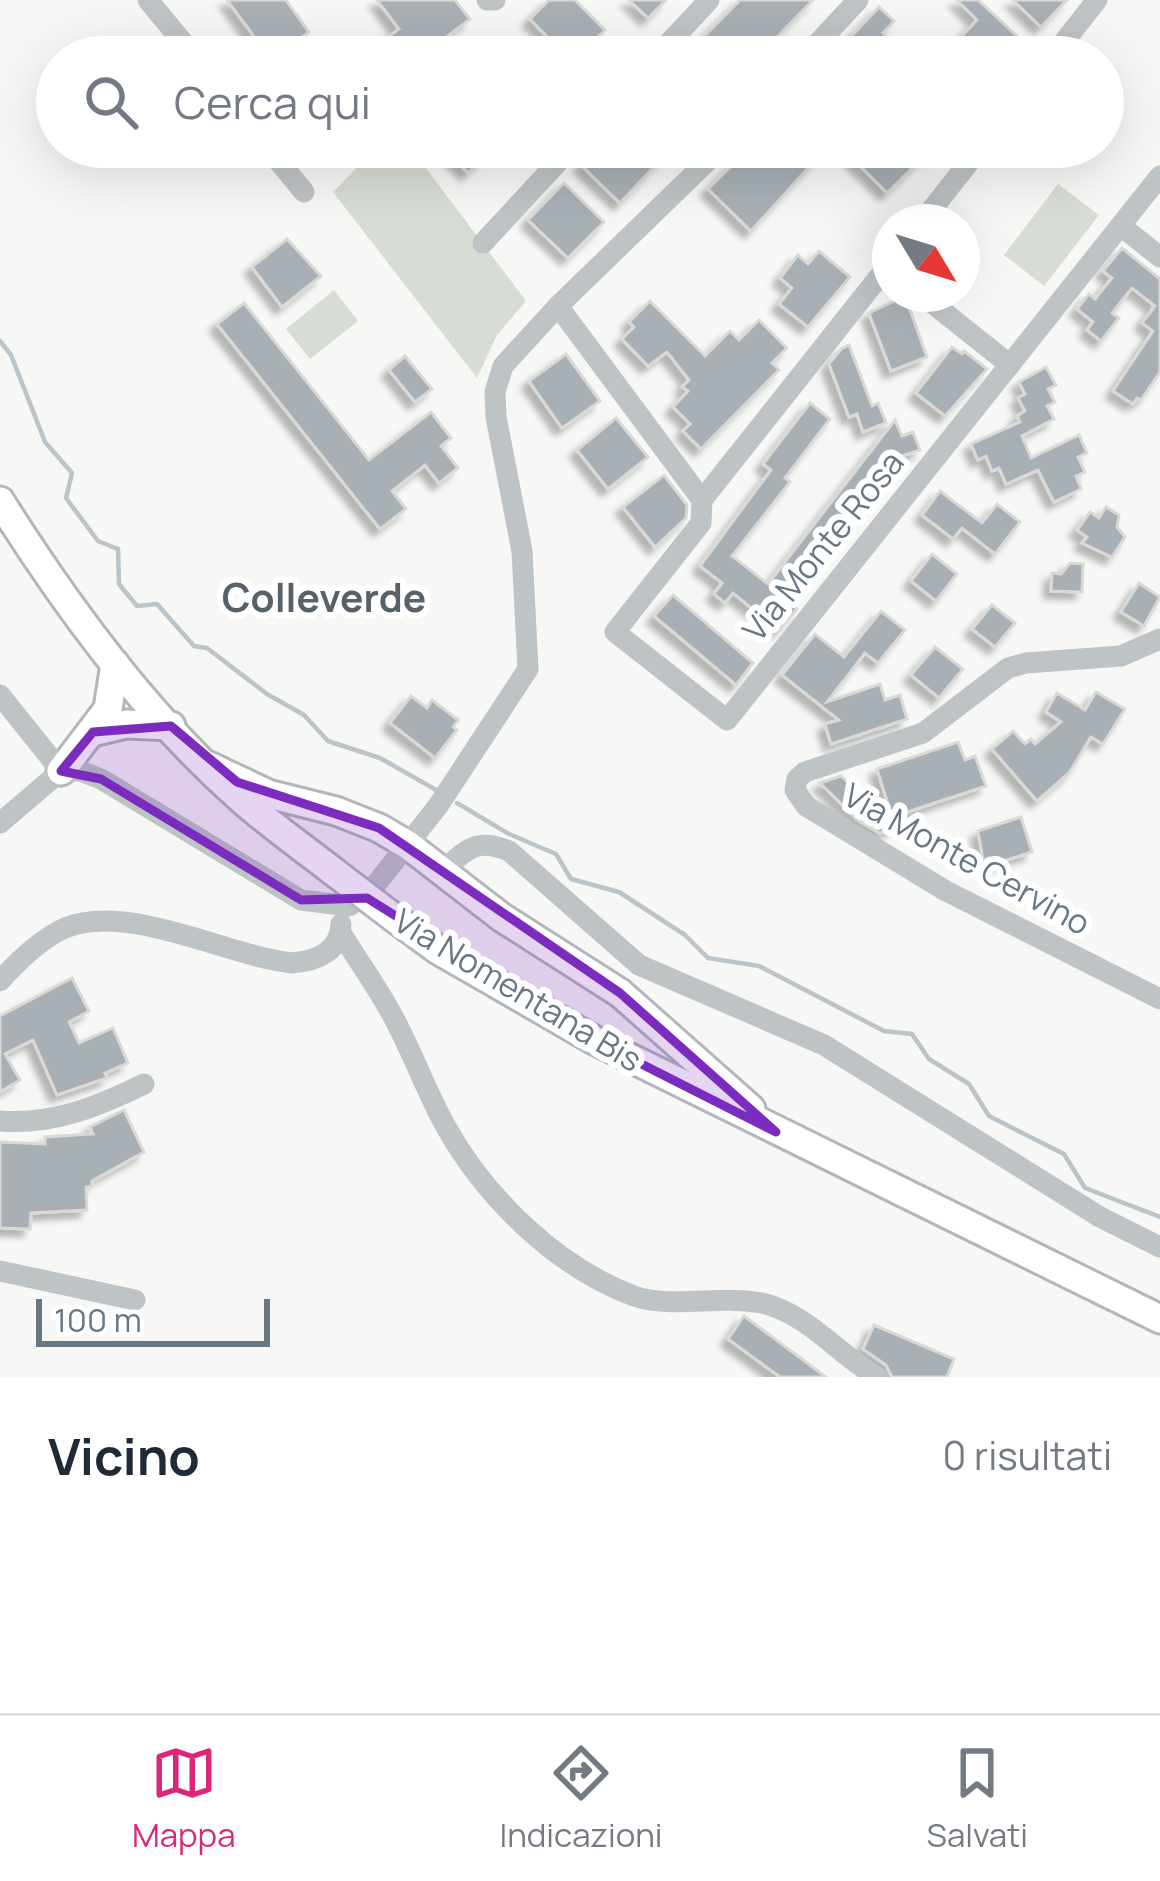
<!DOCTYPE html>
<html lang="it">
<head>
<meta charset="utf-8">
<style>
  body { margin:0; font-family:Manrope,sans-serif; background:#f2f2f3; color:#1f2937 }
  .compass { position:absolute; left:872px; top:204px; width:108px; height:108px; border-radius:50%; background:#fff; box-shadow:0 12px 48px #0002; rotate:128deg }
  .scale { position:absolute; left:36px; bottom:30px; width:234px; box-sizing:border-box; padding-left:12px; border:6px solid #687784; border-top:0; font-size:33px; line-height:42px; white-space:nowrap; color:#687784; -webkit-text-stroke:9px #fff; paint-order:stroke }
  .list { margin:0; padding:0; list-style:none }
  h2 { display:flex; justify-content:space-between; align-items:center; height:156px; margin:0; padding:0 48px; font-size:51px }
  h2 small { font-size:39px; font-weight:400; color:#747a83 }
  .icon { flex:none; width:66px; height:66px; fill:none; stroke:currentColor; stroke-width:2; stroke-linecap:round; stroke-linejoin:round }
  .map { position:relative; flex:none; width:1160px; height:1377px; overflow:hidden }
  .search { position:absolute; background:#fff; box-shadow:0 12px 48px #0002; left:36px; right:36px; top:36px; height:132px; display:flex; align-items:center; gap:30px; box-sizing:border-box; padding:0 42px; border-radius:66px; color:#747a83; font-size:45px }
  .sheet { height:336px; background:#fff }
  nav { display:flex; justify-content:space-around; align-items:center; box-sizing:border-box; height:168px; border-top:3px solid #e0e1e3; background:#fff; font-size:33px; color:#747a83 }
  nav a { display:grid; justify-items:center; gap:6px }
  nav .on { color:#db2777 }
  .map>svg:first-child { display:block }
</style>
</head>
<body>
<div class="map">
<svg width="1160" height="1377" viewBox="0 0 1160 1377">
  <defs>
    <filter id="shadow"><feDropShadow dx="-7" dy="7" stdDeviation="3" flood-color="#0004"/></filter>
  </defs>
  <rect width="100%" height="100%" fill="#f7f7f5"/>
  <!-- green -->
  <g fill="#d7dcd4">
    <polygon points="377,147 410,147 526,301 497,335 477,378 333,192"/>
    <polygon points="1058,184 1099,215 1044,286 1004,255"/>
    <polygon points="334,290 358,321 310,359 286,329"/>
  </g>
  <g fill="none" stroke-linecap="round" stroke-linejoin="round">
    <!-- stream -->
    <g stroke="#bac4c9" stroke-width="4.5">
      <polyline points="0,341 11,355 45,442 72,473 66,498 98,541 118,549 119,584 137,606 157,604 194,646 207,648 267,694 304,715 328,741 380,758 438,791"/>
      <polyline points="457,803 509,834 556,854 571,879 619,892 685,935 708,958 759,966 884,1031 912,1034 929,1059 969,1084 989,1116 1064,1154 1085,1188 1160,1217"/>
    </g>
  </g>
  <!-- building -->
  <g fill="#a8b0b5" stroke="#d9d9d7" stroke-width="3" filter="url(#shadow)">
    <polygon points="227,0 286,0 309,32 274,57 261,57 250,43 256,39"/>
    <polygon points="377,0 455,0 470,19 420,57 362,57 399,29"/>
    <polygon points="549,0 575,0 605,30 577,57 567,57 530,19"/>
    <polygon points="629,0 666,0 648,18"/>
    <polygon points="740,0 813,0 758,57 684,57"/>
    <polygon points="957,0 978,0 1031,49 1024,57 956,57 949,50 977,20"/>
    <polygon points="1013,0 1067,0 1041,27"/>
    <polygon points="879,7 894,21 883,33 908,57 832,57"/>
    <polygon points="442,147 494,147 468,173"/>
    <polygon points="598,147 673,147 620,203 581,165"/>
    <polygon points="751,147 827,147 751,231 708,189"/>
    <polygon points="841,147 933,147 887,193"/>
    <polygon points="564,183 604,222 568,258 528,220"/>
    <polygon points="287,239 321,276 282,307 252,267"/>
    <polygon points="1122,248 1160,279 1160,372 1141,400 1137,398 1133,404 1113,391 1153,331 1142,323 1155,306 1132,288 1112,313 1119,318 1101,341 1087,330 1093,322 1077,309 1089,294 1095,299 1112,278 1103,271"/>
    <polygon points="819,251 850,277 808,327 779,304 792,288 780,278 798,255 808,264"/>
    <polygon points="905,296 927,357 891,371 869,313"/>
    <polygon points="650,301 705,356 730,331 739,340 759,320 787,348 772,363 779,370 701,449 683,431 690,424 673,407 688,391 682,387 689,380 667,352 648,366 622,339 634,327 629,322"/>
    <polygon points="244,303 369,460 431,412 451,438 441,446 458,468 439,483 425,465 392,491 406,509 380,529 217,324"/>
    <polygon points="849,345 872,406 878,403 886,423 863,432 857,414 849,417 829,364 841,349"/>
    <polygon points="952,347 962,354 964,351 987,369 945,416 916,393"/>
    <polygon points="566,354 600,401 562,428 529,381"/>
    <polygon points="405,356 432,389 415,402 389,370"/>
    <polygon points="1046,367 1056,385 1048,389 1055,402 1047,406 1054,419 1022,436 1031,458 1079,435 1087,453 1078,457 1085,472 1076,476 1081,489 1054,502 1038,470 1006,484 999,468 992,471 986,456 978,460 971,444 1020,422 1017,416 1025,411 1018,398 1025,394 1019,382"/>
    <polygon points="810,403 830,419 785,478 790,482 732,556 768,584 895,420 902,436 913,432 920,450 896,458 786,600 797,609 779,630 733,593 725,603 714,594 722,583 700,566 771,470 763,464"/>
    <polygon points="616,418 648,457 608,489 577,450"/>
    <polygon points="664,475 687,505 686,518 655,547 623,507"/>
    <polygon points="940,491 982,523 997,504 1020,522 995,554 962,528 953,539 922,515"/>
    <polygon points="1106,507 1119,515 1117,527 1125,537 1112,557 1082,543 1087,537 1077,530 1090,512 1099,518"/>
    <polygon points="932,554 957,574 936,601 911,581"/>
    <polygon points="1070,563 1083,564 1082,592 1051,591 1052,573 1061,574"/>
    <polygon points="1139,583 1160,597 1144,626 1121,612"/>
    <polygon points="673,595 753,663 736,685 654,616"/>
    <polygon points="992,605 1015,623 995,647 972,629"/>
    <polygon points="881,611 905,630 878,663 865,653 827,702 880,684 885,700 900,695 907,719 831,744 825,724 839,720 782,675 815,634 844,657"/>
    <polygon points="935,647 963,669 939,698 911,675"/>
    <polygon points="1096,692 1125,709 1103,744 1091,737 1069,773 1037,801 992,749 1013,731 1025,744 1031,739 1035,744 1061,722 1046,712 1057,693 1085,710"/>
    <polygon points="411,696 427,708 432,700 458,720 453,727 457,730 435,758 390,723"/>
    <polygon points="958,742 965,760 975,756 986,786 892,817 877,769"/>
    <polygon points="841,776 886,818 895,827 880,833 858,820 820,783"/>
    <polygon points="1021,817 1032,852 991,865 989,858 983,860 978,831"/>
    <polygon points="72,978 89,1011 69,1022 79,1043 113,1028 128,1063 105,1073 107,1078 57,1095 33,1040 5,1054 20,1080 0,1092 0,1016"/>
    <polygon points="124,1110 144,1152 92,1181 92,1186 86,1187 87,1210 31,1213 30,1229 0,1228 0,1142 45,1144 45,1137 93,1134 90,1127"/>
    <polygon points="744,1316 826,1377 780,1377 728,1339"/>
    <polygon points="874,1325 954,1359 947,1377 892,1377 886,1365 863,1349"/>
  </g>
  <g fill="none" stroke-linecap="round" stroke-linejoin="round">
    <!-- major casing -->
    <g stroke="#b2b7bb" stroke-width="33">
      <g id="major">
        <path d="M0,501C66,606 146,715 239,797C269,824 302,847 334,872"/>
        <polyline points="93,732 126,724 171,726"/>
        <polyline points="209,766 268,794 336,811 379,828 408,845 501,917 620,993 751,1109"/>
        <polyline points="61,771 108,709 115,664"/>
        <polyline points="393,917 438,950 594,1040 1160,1319"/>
      </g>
    </g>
    <!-- minor -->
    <g stroke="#bec3c6" stroke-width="21">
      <polyline points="148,0 195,57"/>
      <polyline points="487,0 495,0"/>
      <polyline points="656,57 709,0"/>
      <polyline points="805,57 858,0"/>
      <polyline points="1052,57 1097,0"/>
      <polyline points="267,147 304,192"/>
      <polyline points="922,222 981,147"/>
      <polyline points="1121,226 1160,257"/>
      <polyline points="483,243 572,147"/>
      <polyline points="921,294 1010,365"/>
      <polyline points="558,306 702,500 890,263"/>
      <polyline points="702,500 701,523 615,632 727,720 1160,176"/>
      <polyline points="1160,639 1121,656 1026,663 1008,668 923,733 805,772 797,779 795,790 806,806 946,891 1160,999"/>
      <polyline points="0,695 61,771"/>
      <polyline points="0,823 61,771 80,771 101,779 301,900 349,906 369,893 438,806 528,669 522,551 496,417 495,392 503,366 558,306 722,147"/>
      <path d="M442,871C467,850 475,837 509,851L639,965L824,1045L1100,1217L1160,1247"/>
      <path d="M341,933C357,959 375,984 390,1011C411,1048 425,1089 446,1127C486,1198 556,1267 634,1296C670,1309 722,1295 762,1303C808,1314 838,1354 877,1377"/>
      <path d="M0,981C18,961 40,939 65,928C128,902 227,956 292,963C318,961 340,951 341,924"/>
      <path d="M0,1121C53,1125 97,1107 144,1084"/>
      <polyline points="0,1271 135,1300"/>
    </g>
    <!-- major -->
    <use href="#major" stroke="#fff" stroke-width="27"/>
    <!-- major-bridge casing -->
    <g stroke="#b2b7bb" stroke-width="33" stroke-linecap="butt">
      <polyline id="major-bridge" points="334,872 393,917"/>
    </g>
    <!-- major-bridge -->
    <use href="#major-bridge" stroke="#fff" stroke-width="27"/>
  </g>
  <!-- marked area -->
  <path fill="#7b2cbf" fill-opacity="0.2" stroke="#7b2cbf" stroke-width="9" stroke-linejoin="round" d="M171,726L237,782L379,828L620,993L776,1132L594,1040L367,898L301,900L101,779L61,771L93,732Z"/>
  <g text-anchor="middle" stroke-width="12" stroke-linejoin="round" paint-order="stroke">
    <!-- street labels -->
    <g font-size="33" fill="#687784" stroke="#fff">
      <text transform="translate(823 546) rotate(-51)" y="12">Via Monte Rosa</text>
      <text transform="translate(967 859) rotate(29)" y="12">Via Monte Cervino</text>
      <text transform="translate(518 990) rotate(31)" y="12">Via Nomentana Bis</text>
    </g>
    <!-- quarter labels -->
    <g font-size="39" font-weight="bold" fill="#566169" stroke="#fff">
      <text x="324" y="612">Colleverde</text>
    </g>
  </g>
</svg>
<svg class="compass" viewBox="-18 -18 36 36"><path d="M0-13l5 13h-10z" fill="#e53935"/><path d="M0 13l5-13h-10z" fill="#747a83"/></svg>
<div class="scale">100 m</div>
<div class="search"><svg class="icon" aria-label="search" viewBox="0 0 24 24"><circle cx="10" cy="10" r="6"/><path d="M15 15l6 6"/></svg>Cerca qui</div>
</div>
<section class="sheet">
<h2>Vicino<small>0 risultati</small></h2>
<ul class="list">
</ul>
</section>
<nav>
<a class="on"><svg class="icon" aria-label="map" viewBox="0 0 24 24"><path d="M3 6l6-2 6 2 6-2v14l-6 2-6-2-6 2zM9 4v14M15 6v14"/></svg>Mappa</a>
<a><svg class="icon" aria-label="directions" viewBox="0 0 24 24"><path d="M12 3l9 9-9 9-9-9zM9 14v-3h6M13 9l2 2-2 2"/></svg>Indicazioni</a>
<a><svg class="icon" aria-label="saved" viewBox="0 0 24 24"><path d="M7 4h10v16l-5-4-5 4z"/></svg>Salvati</a>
</nav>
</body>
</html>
